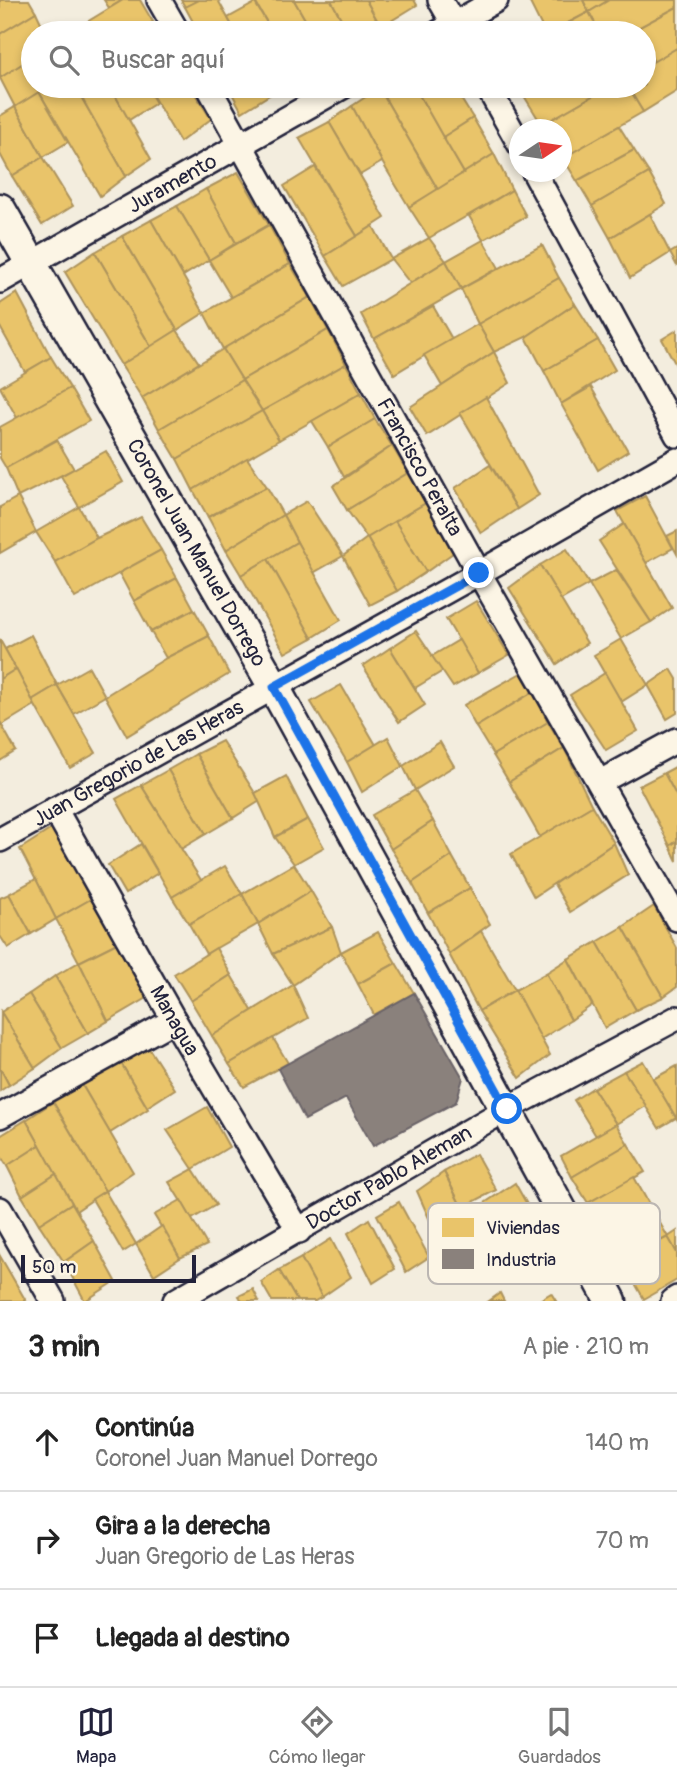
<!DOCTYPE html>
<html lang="es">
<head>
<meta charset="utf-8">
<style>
  body { margin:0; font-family:Pangolin,sans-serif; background:#f2f2f2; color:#222 }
  .compass { position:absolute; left:509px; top:119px; width:63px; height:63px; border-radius:50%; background:#fff; box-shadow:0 4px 10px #0003; rotate:77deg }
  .scale { position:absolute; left:21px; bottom:18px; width:175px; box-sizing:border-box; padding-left:7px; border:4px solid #22223b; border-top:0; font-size:19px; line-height:24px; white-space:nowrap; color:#22223b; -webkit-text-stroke:5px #fcf5e5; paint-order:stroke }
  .stop { position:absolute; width:21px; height:21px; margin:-16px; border:5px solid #1a73e8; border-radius:50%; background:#fff }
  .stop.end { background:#1a73e8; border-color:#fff; box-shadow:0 2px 7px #0008 }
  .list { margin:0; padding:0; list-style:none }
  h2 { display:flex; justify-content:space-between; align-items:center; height:91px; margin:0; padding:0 28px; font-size:30px }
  h2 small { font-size:23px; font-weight:400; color:#767676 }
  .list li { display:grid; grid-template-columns:46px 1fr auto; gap:21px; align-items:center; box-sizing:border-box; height:98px; padding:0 28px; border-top:2px solid #e0e0e0 }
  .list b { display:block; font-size:26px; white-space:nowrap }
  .list p { margin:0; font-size:23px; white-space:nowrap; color:#767676 }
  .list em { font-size:23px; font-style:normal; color:#767676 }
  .icon { flex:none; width:38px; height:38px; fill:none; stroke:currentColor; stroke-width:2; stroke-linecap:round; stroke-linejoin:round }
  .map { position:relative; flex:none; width:677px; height:1301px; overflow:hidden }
  .search { position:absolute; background:#fff; box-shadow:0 4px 10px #0003; left:21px; right:21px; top:21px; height:77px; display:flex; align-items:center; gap:18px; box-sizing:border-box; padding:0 24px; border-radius:38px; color:#767676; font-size:26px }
  .sheet { height:385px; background:#fff }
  nav { display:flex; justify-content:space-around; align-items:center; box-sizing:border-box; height:98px; border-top:2px solid #e0e0e0; background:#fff; font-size:19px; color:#767676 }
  nav a { display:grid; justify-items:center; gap:4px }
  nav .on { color:#22223b }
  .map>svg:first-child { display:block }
</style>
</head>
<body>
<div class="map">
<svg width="677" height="1301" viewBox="0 0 677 1301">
  <rect width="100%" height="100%" fill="#f3edde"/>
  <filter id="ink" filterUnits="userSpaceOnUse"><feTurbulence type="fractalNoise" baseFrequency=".0143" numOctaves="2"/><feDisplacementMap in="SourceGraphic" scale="14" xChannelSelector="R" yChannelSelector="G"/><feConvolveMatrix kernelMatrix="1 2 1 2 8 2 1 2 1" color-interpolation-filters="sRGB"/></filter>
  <g filter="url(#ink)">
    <!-- homes -->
    <g fill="#e9c46a" stroke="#ad935c" stroke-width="2">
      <polygon points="0,0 29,0 36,12 0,34"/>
      <polygon points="104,0 123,0 109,8"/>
      <polygon points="123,0 140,0 153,22 135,33 80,33 77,28"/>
      <polygon points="181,0 199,0 185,7"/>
      <polygon points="199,0 218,0 236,33 199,33 185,7"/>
      <polygon points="254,0 294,0 313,33 273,33"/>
      <polygon points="294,0 331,0 349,33 313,33"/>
      <polygon points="331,0 366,0 381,27 369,33 349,33"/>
      <polygon points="366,0 414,0 417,5 381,27"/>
      <polygon points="536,0 583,0 589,12 549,33 545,33 530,3"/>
      <polygon points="583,0 609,0 589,12"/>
      <polygon points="609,0 677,0 677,7 630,33 600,33 589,12"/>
      <polygon points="255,3 273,33 236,33 228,18"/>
      <polygon points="677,7 677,48 654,62 644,43 644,33 638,33 636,29"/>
      <polygon points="36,12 46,33 33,33 33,57 0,78 0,34"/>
      <polygon points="589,12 600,33 549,33"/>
      <polygon points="153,22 159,33 135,33"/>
      <polygon points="677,48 677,91 643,112 627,86 644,86 644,67"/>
      <polygon points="33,57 33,86 50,86 15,107 0,78"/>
      <polygon points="50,86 75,86 126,176 100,196 39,92"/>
      <polygon points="75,86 110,86 151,159 126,176"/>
      <polygon points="110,86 146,86 156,103 129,120"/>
      <polygon points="146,86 163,86 151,93"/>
      <polygon points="163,86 190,86 211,119 180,142 151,93"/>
      <polygon points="228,86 266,86 271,94 242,112"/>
      <polygon points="266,86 286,86 271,94"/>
      <polygon points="382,86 414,86 464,173 438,190 379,88"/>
      <polygon points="414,86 453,86 473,118 443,137"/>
      <polygon points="532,86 610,86 542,125 521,91"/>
      <polygon points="610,86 627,86 643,112 563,158 562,130 544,130 542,125"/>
      <polygon points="379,88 438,190 409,207 382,162 352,106"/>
      <polygon points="39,92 68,142 43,157 15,107"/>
      <polygon points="352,106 382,162 360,175 329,122"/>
      <polygon points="15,107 43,157 12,176 0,154 0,116"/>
      <polygon points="473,118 494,154 464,173 443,137"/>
      <polygon points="329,122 385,218 357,236 299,138"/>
      <polygon points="619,126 634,150 577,181 563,158"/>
      <polygon points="634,150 649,173 592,206 577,181"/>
      <polygon points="494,154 512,190 429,238 409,207"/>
      <polygon points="43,157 73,206 42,225 12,176"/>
      <polygon points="315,167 357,236 325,256 284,186"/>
      <polygon points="238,172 269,225 236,243 206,189"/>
      <polygon points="649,173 666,204 610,238 592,206"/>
      <polygon points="206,189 236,243 209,260 177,206"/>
      <polygon points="512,190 526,216 483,240 469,216"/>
      <polygon points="177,206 209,260 183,276 151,220"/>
      <polygon points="650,214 670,253 630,278 610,238"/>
      <polygon points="151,220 204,313 177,330 122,236"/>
      <polygon points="269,225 290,264 231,297 209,260"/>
      <polygon points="373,226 391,259 343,286 325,256"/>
      <polygon points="122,236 177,330 151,347 95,252"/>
      <polygon points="429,238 446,261 410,283 391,259"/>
      <polygon points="483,240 499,268 461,289 446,261"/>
      <polygon points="542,245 559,278 478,324 461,289"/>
      <polygon points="677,249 677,266 670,253"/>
      <polygon points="95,252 151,347 121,365 65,272"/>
      <polygon points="446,261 461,289 374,339 361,314"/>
      <polygon points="290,264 310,297 223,349 204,313"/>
      <polygon points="559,278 575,304 526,337 494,352 478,324"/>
      <polygon points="17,293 51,357 25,372 0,327 0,304"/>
      <polygon points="310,297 328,330 242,380 223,349"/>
      <polygon points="575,304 598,340 544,371 526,337"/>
      <polygon points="433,306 452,339 394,374 374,339"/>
      <polygon points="478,324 494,352 442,386 424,355"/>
      <polygon points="177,330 199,363 142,398 121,365"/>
      <polygon points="328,330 346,364 262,411 242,380"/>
      <polygon points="677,330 677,367 662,339"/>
      <polygon points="598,340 615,370 561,404 544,371"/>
      <polygon points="223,349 242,380 159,429 142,398"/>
      <polygon points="494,352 510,383 427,436 410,407"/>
      <polygon points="51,357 70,388 17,418 0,387"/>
      <polygon points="346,364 361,393 279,440 262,411"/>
      <polygon points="242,380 262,411 177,459 159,429"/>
      <polygon points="591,387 628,451 598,470 561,404"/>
      <polygon points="70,388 89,421 6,468 0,458 0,427"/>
      <polygon points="361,393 375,419 328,447 312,421"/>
      <polygon points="486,397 539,495 517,509 460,413"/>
      <polygon points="262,411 279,440 193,490 177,459"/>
      <polygon points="375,419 392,446 344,477 328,447"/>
      <polygon points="57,440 74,469 18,497 6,468"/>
      <polygon points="392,446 408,473 347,510 333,486"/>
      <polygon points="106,451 123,482 79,507 61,476"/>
      <polygon points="247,458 267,487 208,517 193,490"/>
      <polygon points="490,465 517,509 481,533 455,488"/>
      <polygon points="408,473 426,503 367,538 347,510"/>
      <polygon points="267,487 283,515 226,550 208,517"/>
      <polygon points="645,496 673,548 646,563 617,511"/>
      <polygon points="18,497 36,532 0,553 0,507"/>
      <polygon points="307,501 343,556 313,573 283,515"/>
      <polygon points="426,503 453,553 426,572 395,521"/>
      <polygon points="79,507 97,538 55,562 36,532"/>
      <polygon points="283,515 297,542 241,575 226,550"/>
      <polygon points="141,517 161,550 75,598 55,562 97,538"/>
      <polygon points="395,521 426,572 397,591 367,538"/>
      <polygon points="624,524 672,608 651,622 599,541"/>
      <polygon points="677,531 677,554 667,536"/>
      <polygon points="367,538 397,591 370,605 343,556"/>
      <polygon points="297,542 341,620 312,638 268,559"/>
      <polygon points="567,549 589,584 561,600 540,565"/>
      <polygon points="161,550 177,578 134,601 119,573"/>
      <polygon points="268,559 312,638 285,653 241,575"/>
      <polygon points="540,565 587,643 557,664 509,588"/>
      <polygon points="616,570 651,622 621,639 589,584"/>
      <polygon points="177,578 194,609 151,632 134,601"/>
      <polygon points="476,601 509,655 478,673 446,619"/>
      <polygon points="194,609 209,636 166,658 151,632"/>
      <polygon points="416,631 443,671 415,688 390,648"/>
      <polygon points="31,635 57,685 32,700 5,649"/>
      <polygon points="209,636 229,674 127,736 105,696 166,658"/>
      <polygon points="621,639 648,685 621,702 594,655"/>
      <polygon points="0,640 16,669 0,679"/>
      <polygon points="459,640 478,673 453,687 432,656"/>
      <polygon points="390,648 425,705 399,722 363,666"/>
      <polygon points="89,667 105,696 74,714 57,685"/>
      <polygon points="16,669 35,705 2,725 0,722 0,679"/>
      <polygon points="671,669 677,679 677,713 667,719 648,685"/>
      <polygon points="521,673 533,692 476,727 464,705"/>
      <polygon points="605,673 638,731 606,750 570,695"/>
      <polygon points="57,685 96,753 70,768 32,700"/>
      <polygon points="341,685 376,745 347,762 311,702"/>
      <polygon points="533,692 548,722 493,755 476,727"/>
      <polygon points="0,722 16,751 0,761"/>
      <polygon points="548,722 564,748 509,782 493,755"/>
      <polygon points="388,737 403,766 362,792 347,762"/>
      <polygon points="222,741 260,801 233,818 196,754"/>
      <polygon points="440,742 454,766 415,790 403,766"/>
      <polygon points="564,748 592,806 540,837 509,782"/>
      <polygon points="196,754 233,818 206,834 168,770"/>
      <polygon points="677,766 677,797 664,773"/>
      <polygon points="168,770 206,834 181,849 141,785"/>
      <polygon points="664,773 677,797 677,841 670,846 639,786"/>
      <polygon points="286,776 308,819 275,837 255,793"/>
      <polygon points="141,785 201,880 172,897 116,799"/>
      <polygon points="415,790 433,821 391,849 372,815"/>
      <polygon points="592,806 614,843 534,897 511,854"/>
      <polygon points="308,819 324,847 294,864 275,837"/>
      <polygon points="433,821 452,856 412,883 391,849"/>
      <polygon points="53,828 91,899 56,919 20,849"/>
      <polygon points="677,841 677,861 670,846"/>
      <polygon points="614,843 628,875 570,912 554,884"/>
      <polygon points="141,844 158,873 125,894 108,865"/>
      <polygon points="452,856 470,888 428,913 412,883"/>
      <polygon points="294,864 311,891 258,924 242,894"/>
      <polygon points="225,866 242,894 189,924 172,897"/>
      <polygon points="36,879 56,919 31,934 9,894"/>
      <polygon points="470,888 490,924 449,954 428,913"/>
      <polygon points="311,891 332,927 273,954 258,924"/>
      <polygon points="9,894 31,934 8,948 0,936 0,898"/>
      <polygon points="242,894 258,924 206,954 189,924"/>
      <polygon points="91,899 117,943 79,962 56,919"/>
      <polygon points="654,906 677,948 677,987 663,997 623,927"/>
      <polygon points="332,927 341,952 293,985 273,954"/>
      <polygon points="623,927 663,997 636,1010 597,942"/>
      <polygon points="481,931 515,990 479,1011 449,954"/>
      <polygon points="378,932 396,963 358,984 341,952"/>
      <polygon points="597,942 636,1010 605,1028 568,959"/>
      <polygon points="117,943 149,997 108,1021 79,962"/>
      <polygon points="216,948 231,975 191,1001 174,974"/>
      <polygon points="568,959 592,1005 571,1020 546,973"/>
      <polygon points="79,962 108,1021 88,1033 55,976"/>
      <polygon points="396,963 414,993 374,1015 358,984"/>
      <polygon points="546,973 571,1020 541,1039 515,990"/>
      <polygon points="231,975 253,1012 212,1036 191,1001"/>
      <polygon points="55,976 88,1033 62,1048 29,994"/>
      <polygon points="293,985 308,1018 229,1064 212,1036"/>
      <polygon points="515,990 550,1055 520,1078 479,1011"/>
      <polygon points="29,994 62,1048 35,1068 1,1012"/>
      <polygon points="1,1012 35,1068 9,1085 0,1068"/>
      <polygon points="273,1038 288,1063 244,1087 229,1064"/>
      <polygon points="148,1047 175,1089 147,1107 121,1063"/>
      <polygon points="643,1061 676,1118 659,1128 624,1071"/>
      <polygon points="121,1063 148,1109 110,1133 82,1085"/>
      <polygon points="677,1066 677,1119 653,1079"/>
      <polygon points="0,1068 9,1085 0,1091"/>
      <polygon points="624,1071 646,1106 616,1124 593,1088"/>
      <polygon points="82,1085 133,1172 105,1191 53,1102"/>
      <polygon points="593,1088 616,1124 596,1136 574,1100"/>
      <polygon points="53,1102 105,1191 76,1211 26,1120"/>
      <polygon points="207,1107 229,1147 193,1169 167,1130"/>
      <polygon points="26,1120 40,1145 7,1166 0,1155 0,1136"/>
      <polygon points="616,1124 628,1144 572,1177 561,1156"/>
      <polygon points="628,1144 645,1172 588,1203 572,1177"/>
      <polygon points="40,1145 56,1174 22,1196 7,1166"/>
      <polygon points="476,1154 496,1190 462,1208 444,1172"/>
      <polygon points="193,1169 216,1205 192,1219 169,1182"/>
      <polygon points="444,1172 462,1208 432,1225 417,1191"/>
      <polygon points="56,1174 72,1203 39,1224 22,1196"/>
      <polygon points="634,1177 649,1204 604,1230 588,1203"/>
      <polygon points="515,1183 529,1208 490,1232 477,1208"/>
      <polygon points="105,1191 136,1244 123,1252 92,1199"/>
      <polygon points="181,1200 207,1245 180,1258 154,1215"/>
      <polygon points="399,1202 429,1257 406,1272 377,1215"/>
      <polygon points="72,1203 94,1241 64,1262 39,1224"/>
      <polygon points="649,1204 668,1237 622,1261 604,1230"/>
      <polygon points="369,1219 395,1269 373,1283 348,1233"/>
      <polygon points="162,1226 180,1258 154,1275 136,1244"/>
      <polygon points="677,1231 677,1253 668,1237"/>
      <polygon points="668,1237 677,1253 677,1280 644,1299 622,1261"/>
      <polygon points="331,1239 351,1277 322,1297 301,1258"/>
      <polygon points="94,1241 116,1281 85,1301 64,1262"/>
      <polygon points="0,1256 26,1301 0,1301"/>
      <polygon points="301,1258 322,1297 315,1301 297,1301 279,1270"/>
      <polygon points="279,1270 297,1301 272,1301 261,1282"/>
      <polygon points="253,1289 259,1301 242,1301 239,1296"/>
      <polygon points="500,1293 504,1301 489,1301"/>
      <polygon points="551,1293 556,1301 538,1301"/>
    </g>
    <!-- industry -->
    <polygon fill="#8a817c" stroke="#6b6468" stroke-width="2" points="414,993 463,1078 456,1102 373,1146 346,1098 305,1120 278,1069"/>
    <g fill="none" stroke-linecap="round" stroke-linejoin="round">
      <!-- minor casing -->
      <g stroke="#22223b" stroke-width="28">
        <g id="minor">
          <polyline points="159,0 178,33"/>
          <polyline points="440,0 459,33"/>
          <polyline points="438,33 496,0"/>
          <path id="s1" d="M208,86L479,573L677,919"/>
          <polyline points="487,86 520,145"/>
          <polyline points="534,172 677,435"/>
          <path id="s2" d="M0,281L344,86"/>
          <polyline points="600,782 677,740"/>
          <path id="s3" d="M55,809L174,1020L299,1231"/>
          <path id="s4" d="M0,840L479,573L677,460"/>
          <polyline points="0,1116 174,1020"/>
          <polyline points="0,1209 53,1301"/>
          <path id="s5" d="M175,1301L507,1109L677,1018"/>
          <polyline points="673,1301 677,1298"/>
        </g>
      </g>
      <!-- tertiary casing -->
      <g stroke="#22223b" stroke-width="35">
        <g id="tertiary">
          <path id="s6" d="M0,209L274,687L611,1301"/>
        </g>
      </g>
      <!-- minor -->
      <use href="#minor" stroke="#fcf5e5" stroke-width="23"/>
      <!-- tertiary -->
      <use href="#tertiary" stroke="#fcf5e5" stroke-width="30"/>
    </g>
  </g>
  <g fill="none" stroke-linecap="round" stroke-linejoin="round" filter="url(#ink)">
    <!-- route -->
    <polyline stroke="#1a73e8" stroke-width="9" points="479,573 274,687 507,1109"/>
  </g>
  <g text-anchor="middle" stroke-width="7" stroke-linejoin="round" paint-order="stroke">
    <!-- street labels -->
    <g font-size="21" fill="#22223b" stroke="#fcf5e5">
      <text dy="7" stroke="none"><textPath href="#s2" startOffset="198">Juramento</textPath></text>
      <text dy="7" stroke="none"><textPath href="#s1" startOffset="436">Francisco Peralta</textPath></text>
      <text dy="7" stroke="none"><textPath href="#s6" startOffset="396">Coronel Juan Manuel Dorrego</textPath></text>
      <text dy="7" stroke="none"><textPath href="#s4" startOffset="158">Juan Gregorio de Las Heras</textPath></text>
      <text dy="7" stroke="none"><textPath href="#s3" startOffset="243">Managua</textPath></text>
      <text dy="7" stroke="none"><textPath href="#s5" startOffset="247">Doctor Pablo Aleman</textPath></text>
    </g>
  </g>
  <!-- legend -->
  <rect x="428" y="1203" width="232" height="81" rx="10" fill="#fcf5e5" stroke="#bbb6b2" stroke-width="2"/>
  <rect x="442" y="1218" width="32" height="19" fill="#e9c46a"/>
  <rect x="442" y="1249" width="32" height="20" fill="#8a817c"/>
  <g font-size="19" fill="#22223b">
    <text x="486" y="1234">Viviendas</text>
    <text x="486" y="1266">Industria</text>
  </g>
</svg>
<svg class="compass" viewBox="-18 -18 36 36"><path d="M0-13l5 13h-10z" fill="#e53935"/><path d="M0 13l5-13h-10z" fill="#767676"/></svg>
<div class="scale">50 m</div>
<div class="stop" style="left:507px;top:1109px"></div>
<div class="stop end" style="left:479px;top:573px"></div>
<div class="search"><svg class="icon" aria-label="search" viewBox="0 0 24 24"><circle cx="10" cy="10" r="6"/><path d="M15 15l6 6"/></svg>Buscar aquí</div>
</div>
<section class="sheet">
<h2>3 min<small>A pie · 210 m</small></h2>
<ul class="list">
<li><svg class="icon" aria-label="ahead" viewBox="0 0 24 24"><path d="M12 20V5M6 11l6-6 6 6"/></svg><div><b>Continúa</b><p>Coronel Juan Manuel Dorrego</p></div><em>140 m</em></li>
<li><svg class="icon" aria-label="right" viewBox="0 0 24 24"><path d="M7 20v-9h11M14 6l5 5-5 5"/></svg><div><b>Gira a la derecha</b><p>Juan Gregorio de Las Heras</p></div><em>70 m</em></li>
<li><svg class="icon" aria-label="arrive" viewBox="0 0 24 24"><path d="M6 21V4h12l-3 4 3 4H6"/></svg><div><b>Llegada al destino</b></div></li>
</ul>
</section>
<nav>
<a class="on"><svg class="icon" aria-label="map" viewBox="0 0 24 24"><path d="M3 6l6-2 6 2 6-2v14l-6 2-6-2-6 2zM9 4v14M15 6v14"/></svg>Mapa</a>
<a><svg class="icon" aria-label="directions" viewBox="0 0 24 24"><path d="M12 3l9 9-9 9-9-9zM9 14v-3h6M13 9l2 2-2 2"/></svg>Cómo llegar</a>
<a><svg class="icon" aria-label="saved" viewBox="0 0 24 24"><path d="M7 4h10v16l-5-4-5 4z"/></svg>Guardados</a>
</nav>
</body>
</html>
